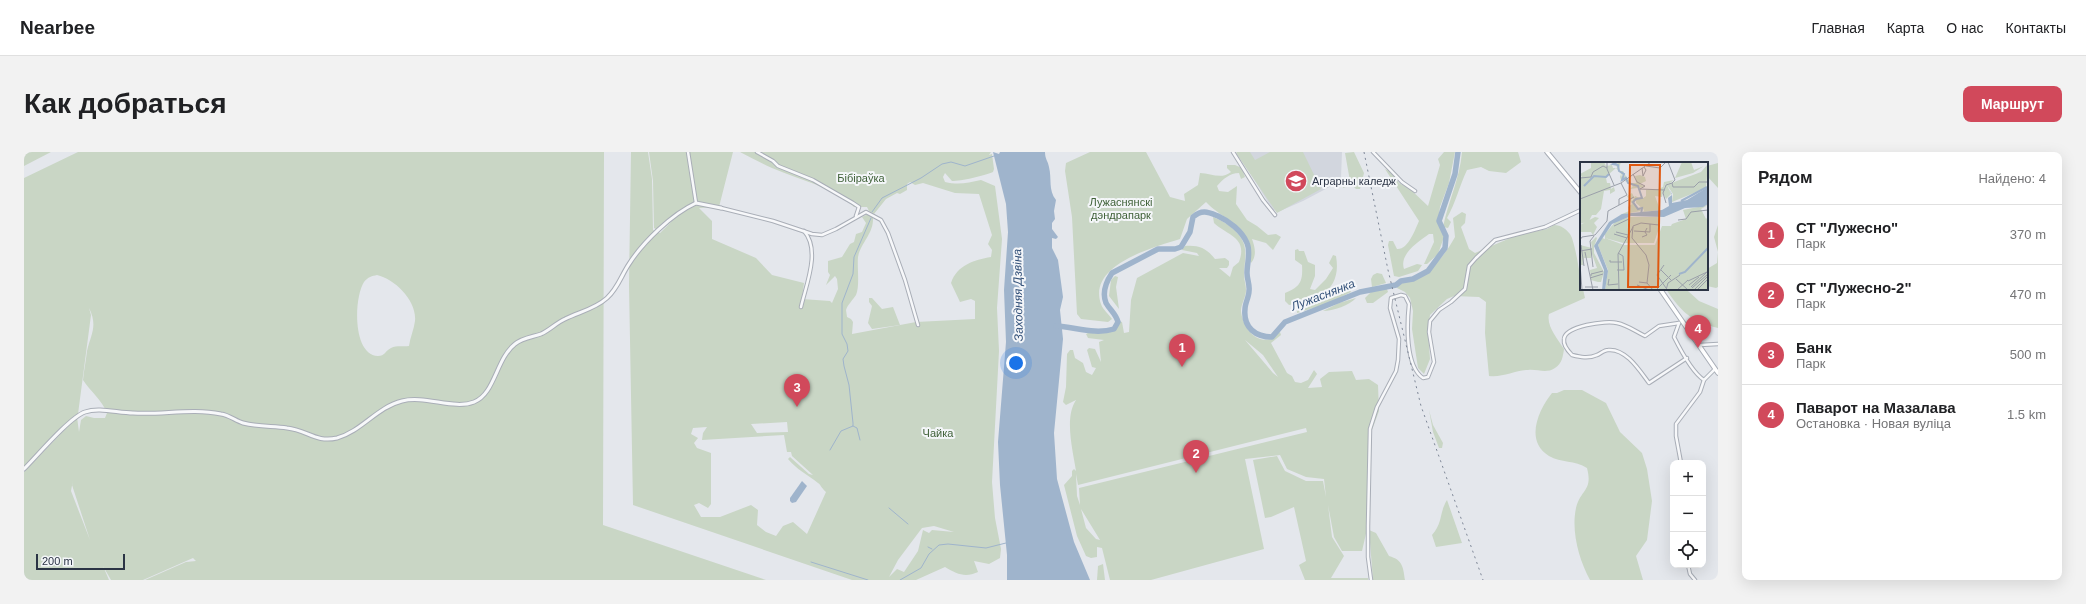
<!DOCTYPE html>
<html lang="ru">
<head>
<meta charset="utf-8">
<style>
  body { margin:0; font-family:Helvetica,sans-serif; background:#f2f2f2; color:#202124 }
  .controls { position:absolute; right:12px; bottom:12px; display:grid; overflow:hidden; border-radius:8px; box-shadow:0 4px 16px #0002 }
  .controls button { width:36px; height:36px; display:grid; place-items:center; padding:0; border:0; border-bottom:1px solid #e0e0e0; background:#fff; color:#202124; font:20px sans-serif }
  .scale { position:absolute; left:12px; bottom:10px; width:89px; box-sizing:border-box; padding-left:4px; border:2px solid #2b3445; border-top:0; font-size:11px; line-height:14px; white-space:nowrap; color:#2b3445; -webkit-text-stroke:3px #f4f6f9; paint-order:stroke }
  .you { position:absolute; left:992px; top:211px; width:14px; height:14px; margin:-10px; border:3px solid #fff; border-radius:50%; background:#1a73e8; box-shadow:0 0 0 6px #1a73e833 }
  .badge { display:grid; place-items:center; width:26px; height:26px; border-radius:50%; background:#d1495b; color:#fff; font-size:13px; font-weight:700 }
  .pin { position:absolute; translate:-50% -33px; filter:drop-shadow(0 1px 2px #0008) }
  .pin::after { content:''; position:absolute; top:21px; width:14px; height:12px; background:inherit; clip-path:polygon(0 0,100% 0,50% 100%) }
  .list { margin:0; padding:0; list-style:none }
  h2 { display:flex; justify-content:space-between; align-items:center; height:52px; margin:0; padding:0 16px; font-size:17px }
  h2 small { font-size:13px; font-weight:400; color:#757577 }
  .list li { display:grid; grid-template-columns:26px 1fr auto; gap:12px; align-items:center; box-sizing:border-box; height:60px; padding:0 16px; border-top:1px solid #e0e0e0 }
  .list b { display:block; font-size:15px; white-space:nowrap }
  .list p { margin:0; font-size:13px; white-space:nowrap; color:#757577 }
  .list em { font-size:13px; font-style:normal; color:#757577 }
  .icon { flex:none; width:22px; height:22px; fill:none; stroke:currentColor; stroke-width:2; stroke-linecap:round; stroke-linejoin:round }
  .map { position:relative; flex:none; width:1694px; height:428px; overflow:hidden; border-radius:8px }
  header { display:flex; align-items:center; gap:24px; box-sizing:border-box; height:56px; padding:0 20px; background:#fff; border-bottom:1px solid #e0e0e0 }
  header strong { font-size:19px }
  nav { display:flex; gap:22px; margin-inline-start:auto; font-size:14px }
  .intro { display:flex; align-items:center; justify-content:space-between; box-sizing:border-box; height:96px; padding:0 24px }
  h1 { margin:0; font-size:28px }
  .button { padding:10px 18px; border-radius:8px; background:#d1495b; color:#fff; font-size:14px; font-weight:700 }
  main { display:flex; gap:24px; padding:0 24px }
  aside { flex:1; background:#fff; border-radius:8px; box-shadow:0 4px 16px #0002 }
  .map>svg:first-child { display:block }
</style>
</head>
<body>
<header>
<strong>Nearbee</strong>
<nav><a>Главная</a><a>Карта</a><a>О нас</a><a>Контакты</a></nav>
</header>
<div class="intro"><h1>Как добраться</h1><a class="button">Маршрут</a></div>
<main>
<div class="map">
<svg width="1694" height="428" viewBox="0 0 1694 428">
  <rect width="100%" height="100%" fill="#e4e7ec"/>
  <!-- built -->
  <polygon fill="#d2d6de" points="1213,0 1318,0 1317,26 1313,31 1279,49 1256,59 1249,58"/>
  <!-- green -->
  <g fill="#c9d6c5" fill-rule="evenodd">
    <polygon points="0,0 27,0 0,14"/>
    <path d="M54,0H580L579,373L742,428H121L162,410L172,409L169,406L119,428H87L79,414L85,428H0V320L53,265L55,280L57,268L62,264L70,266H81L83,261C78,248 66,239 59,228C60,218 62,208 63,199C67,182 74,174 65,156L67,163L54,262L0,316V26ZM353,123C371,127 393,149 391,169C390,177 386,186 385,194C379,195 373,193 367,196C361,199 361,204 354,204C328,203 330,145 340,130C344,125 348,124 353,123ZM49,328L48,333L66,388L47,339Z"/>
    <path d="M607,0H624L628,27L629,78L636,81L649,68L635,79L630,76L629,29L625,0H709L695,55L675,56L688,69V87L732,106L748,123L780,131L778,147L806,149L808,151L814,137L813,127L811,124L802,133L806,123L804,120V109L818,105L826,92L830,90L832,82L838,80L842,71L838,65L844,62L849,65C850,82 837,90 834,105C833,115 836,134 832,143C829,148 824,152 822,158L823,165L827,167L829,170L828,182L892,170L951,167V149L947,147L936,150L927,131C933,113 950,108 967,105L968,98L964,92L968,83L955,42L931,41L899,31L891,33L886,30L883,32V38L876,42L873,41L862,47L850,62L845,59L843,55H830C811,36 782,30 758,20C744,15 730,7 716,0H967L965,3L968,2L970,17L969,20C960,24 937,29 928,29L921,21L919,25L921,30C934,33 944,31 957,28L971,34L978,87L973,156L975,199L968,330L971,366L977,397L976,406L965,412L950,409L954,420C941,426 933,422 921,415L892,428H828L609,353L605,133ZM763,270L764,280L733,281L727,272ZM683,275L679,281L678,288L760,283L763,300H767L768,304L789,323L785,322L766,305L764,307C772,317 784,323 794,331C797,333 798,337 802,340L783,382L769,370L759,374L752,384L742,380L733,373L734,358L727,353L696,365H677L670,353L675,351L684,356L687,352V301L673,296L670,291L674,286L667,282L669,276ZM910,374L930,380L908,378L905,381L899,378L894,399L880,420L873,417L865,425L874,408L898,376Z"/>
    <path d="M1066,0H1122L1146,45L1161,49L1160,42L1174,33L1176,21C1187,21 1197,28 1207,20L1203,16V13H1211L1218,16L1221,25L1217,27L1215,21C1206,21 1199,27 1193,34L1195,39L1204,40L1213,34L1212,52L1223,68L1233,74L1244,83L1252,82L1257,85L1249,98L1242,91L1228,87C1231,95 1233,104 1227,111C1224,105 1226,96 1223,89C1215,70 1195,64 1182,50L1163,67L1156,87C1130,95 1063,113 1077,152C1079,158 1085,162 1088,167L1084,170L1057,167L1053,162L1048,65L1041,19L1042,11Z"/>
    <polygon points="1213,0 1226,0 1231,8 1246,0 1279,0 1297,37 1253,61 1212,1"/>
    <polygon points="1330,0 1340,21 1336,37 1332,37 1328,33 1319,36 1319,32 1326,29 1321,1"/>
    <path d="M1420,0H1431L1425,31L1416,55L1414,70L1420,85L1414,102L1403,112H1400L1410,90L1409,82H1405C1394,90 1375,102 1380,117L1393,112L1398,113L1394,119L1375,125L1370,124L1364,93L1365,89H1369L1373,97C1384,98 1391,78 1395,69L1361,17L1367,20L1375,31L1386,37L1404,54L1416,13L1414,7Z"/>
    <path d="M1438,0H1494L1497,10L1482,21L1465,19L1457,15L1443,18C1435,35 1432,50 1423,66L1427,70L1424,76L1419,75C1424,50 1436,26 1438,0Z"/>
    <polygon points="1694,11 1694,36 1683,24 1683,14"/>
    <path d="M1438,60L1442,62L1441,71L1437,75L1445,97L1451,101L1491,84L1523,77L1530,73C1537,73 1542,77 1546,82C1551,89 1557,127 1557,137H1559L1561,146L1525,162C1522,174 1534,187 1540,197C1539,204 1538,212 1531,216C1522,222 1514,217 1504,218C1492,218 1478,226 1465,224L1461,181L1462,150L1455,145L1430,144L1423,147L1406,163L1404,179L1406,207L1400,222L1394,216L1388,177L1389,159L1386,146L1381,140L1373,136L1375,130C1403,126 1418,108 1431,85L1429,66Z"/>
    <path d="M1189,65C1202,70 1215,79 1220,92C1223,103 1220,113 1220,123C1220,128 1222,133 1222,138C1222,145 1217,152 1217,159C1218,172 1230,192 1246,187C1249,186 1253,182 1256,180L1257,183L1247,191L1263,221L1268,224L1271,230L1277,231L1284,228L1290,218L1293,222L1284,236L1298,235L1296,227L1305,220L1328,219L1332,228L1345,227L1354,233L1355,259L1348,278L1344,373L1338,399H1318L1310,385L1304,353L1308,385L1320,404L1307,426H1344V428H1281L1275,413L1282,409L1270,355L1247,365L1241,366L1229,308L1253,304L1261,319L1282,329H1299L1302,345L1300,327L1282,325L1263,317L1256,303L1221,307L1240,397L1127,428H1086L1078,396L1073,395V405L1067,406L1062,404L1053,384L1040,333L1048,324V319L1050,317L1052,319C1049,299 1040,266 1052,248L1042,253L1039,250L1042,235L1043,202L1046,198H1049L1051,206L1059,211L1062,220L1068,223L1072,216L1068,215L1063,198L1065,196L1071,197L1077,210L1075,190L1080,188L1064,186L1062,182C1076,175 1085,189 1095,169L1098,170L1100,181L1105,180L1107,148L1113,126L1159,101L1175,104L1173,101L1158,98L1161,94C1175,93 1182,96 1191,107L1201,106L1205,109V113L1203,116H1195L1206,125L1209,115L1215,110C1224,85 1204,84 1190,71ZM1221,188L1239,203L1254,225L1249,221ZM1282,276L1283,280L1055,336L1056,353L1053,344L1052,322L1054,333ZM1057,357L1076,388L1072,387L1062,376Z"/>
    <polygon points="1694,73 1694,135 1692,136 1683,134 1683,117 1693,111 1694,100 1690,85"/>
    <path d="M1274,97L1275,99H1280L1284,110L1291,113V124L1286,137L1291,138L1302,127L1309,116L1305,111L1309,103L1312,104C1318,138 1294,149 1265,153L1261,149V141C1276,135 1279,130 1278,113L1271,108V98Z"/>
    <polygon points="1353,121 1358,122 1362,131 1348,135 1347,127 1349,123"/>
    <polygon points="1091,124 1094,125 1092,135 1095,157 1085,144 1087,128"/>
    <polygon points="1363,137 1364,140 1349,151 1343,151 1341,146 1348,139"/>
    <path d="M1642,137L1664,139L1675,149L1694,157V176C1667,169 1657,160 1642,137Z"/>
    <polygon points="1326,138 1327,140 1303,152 1273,161 1273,157 1283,152 1303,147 1314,141"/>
    <polygon points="845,146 848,146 858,157 869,155 876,173 848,177 844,171 848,154 845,150"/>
    <path d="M1332,146C1326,153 1309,159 1299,159L1315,151Z"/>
    <path d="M1540,238H1558L1582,251L1596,280L1618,301L1623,317L1628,349L1623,388L1612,404L1619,428H1566C1555,408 1547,379 1552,356C1557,337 1569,339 1563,316C1551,308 1537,311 1525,304C1500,289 1515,257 1528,241H1533Z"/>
    <polygon points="1405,258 1409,273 1419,291 1418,296 1415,296 1409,280"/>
    <path d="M1423,348L1438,391L1412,395L1408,383C1419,371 1415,361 1423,348Z"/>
    <path d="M1345,378L1352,381L1365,404C1379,408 1379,415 1381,428H1349Z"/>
    <polygon points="1079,412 1081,428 1073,428 1074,414"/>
  </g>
  <!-- water -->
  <g fill="#9fb4cc">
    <path d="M969,0L975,2L976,0H1021C1021,7 1024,9 1025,15C1028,27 1024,38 1032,48L1030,59L1031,67L1028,71V77L1034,85L1032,87L1028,86V96L1034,108L1039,145L1036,158L1039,187L1030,281L1033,327L1050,390L1066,428H983V403L976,333L974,290L982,190L980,138L984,80L982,52Z"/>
    <polygon points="778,329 783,334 772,350 768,351 766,349 766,346"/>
  </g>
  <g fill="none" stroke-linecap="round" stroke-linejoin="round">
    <!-- stream -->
    <g stroke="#9fb4cc" stroke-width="1">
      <polyline points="848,60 858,46 897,26 918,12 927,10 941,14 970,4"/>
      <polyline points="829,274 833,276 836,288"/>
      <polyline points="806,298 817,279 829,274 829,271 825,233 820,214 819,207 824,199 823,192 818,182 818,151 829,122 830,105 847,66"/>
      <polyline points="865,356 884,372"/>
      <polyline points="904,395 908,397"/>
      <polyline points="787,410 844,428"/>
      <polyline points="876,428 897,416 905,402 915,393 924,392 962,396 982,391"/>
    </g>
    <!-- river -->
    <path stroke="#9fb4cc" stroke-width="5.5" d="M1032,174C1051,175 1071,183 1090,177L1094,170C1092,162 1086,158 1082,151C1078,141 1082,130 1088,121L1134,97H1151L1157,95L1166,80L1169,65C1178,57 1184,60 1194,64C1205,69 1218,79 1223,91C1227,100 1223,111 1223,121C1223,127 1226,133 1225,139C1225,145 1221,151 1221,157C1219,176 1232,185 1248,185L1261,170L1336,140L1372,133L1377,129L1389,127L1404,119L1421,96L1422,84L1415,69L1431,22L1434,0"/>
    <!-- minor casing -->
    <g stroke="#a9aeb7" stroke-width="4.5">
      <g id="minor">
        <polyline points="664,0 672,51"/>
        <polyline points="733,0 749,9 754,14 789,28 829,51 835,55 832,64"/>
        <polyline points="1209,0 1239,48 1251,63"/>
        <polyline points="1349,0 1378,30 1391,39"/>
        <polyline points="697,56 749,69 788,82 798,83 812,77 842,60 857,68 864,81 881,128 894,173"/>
        <path d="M777,155C782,133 797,98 780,79"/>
        <path d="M1655,171L1635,174L1621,184C1611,179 1603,173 1593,171C1582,168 1541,174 1540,187C1539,193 1544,199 1548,203C1556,205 1564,207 1573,203C1576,202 1580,198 1584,198C1602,196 1616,219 1625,231L1663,206"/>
        <path d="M1655,171L1650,185C1656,197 1669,221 1680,228L1676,240L1652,272V284L1657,311"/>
        <polyline points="1676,193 1694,192"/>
        <polyline points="1680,228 1691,217"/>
        <polyline points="1664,413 1666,422 1671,428"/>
        <path d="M1347,428L1344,405V374L1346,277L1353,255L1372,219L1374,208L1375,187L1366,156L1367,146L1377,143L1381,144L1385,152C1383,171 1381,214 1399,226L1404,225L1410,210L1405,180L1406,169L1415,158L1427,150L1441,137L1445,114L1452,106L1471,88L1521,75L1557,58"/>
      </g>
    </g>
    <!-- tertiary casing -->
    <g stroke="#a9aeb7" stroke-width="5">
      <path id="tertiary" d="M0,317C13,304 46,265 61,260C75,255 94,261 109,261C138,263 168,256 197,262C205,263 212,269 219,271C234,275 248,274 263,276C283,278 292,291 313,286C338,279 353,255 378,249C401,243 430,258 450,250C471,242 472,207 491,192C498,186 508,185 517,182C526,178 532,171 541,167C555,160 571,157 583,146C594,136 597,124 605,112C619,90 648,62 672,51L697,56"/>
    </g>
    <!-- secondary casing -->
    <g stroke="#a9aeb7" stroke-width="5.5">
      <g id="secondary">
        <polyline points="1523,0 1557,41"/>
        <polyline points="1636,137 1694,221"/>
      </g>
    </g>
    <!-- minor -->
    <use href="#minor" stroke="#f7f8fa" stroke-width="2.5"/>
    <!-- tertiary -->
    <use href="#tertiary" stroke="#f7f8fa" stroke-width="3"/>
    <!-- secondary -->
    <use href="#secondary" stroke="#fff" stroke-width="3.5"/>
    <!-- rail -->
    <polyline stroke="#7d8696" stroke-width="1" stroke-dasharray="2 4" stroke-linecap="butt" points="1340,0 1364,118 1397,254 1459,428"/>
  </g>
  <!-- icons -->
  <defs>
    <g id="university-disc" transform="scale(1.15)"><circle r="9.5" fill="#d1495b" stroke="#f4f6f9"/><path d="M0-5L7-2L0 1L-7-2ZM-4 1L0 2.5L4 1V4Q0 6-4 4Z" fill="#fff"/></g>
  </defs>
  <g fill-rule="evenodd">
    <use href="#university-disc" x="1272" y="29"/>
  </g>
  <g text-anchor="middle" stroke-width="4" stroke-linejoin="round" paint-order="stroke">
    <!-- park labels -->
    <g font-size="11" fill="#3f6138" stroke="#f4f6f9">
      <text x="837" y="30">Бібіраўка</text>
      <text x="1097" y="54">Лужаснянскі<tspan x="1097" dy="13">дэндрапарк</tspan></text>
      <text x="914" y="285">Чайка</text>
    </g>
    <!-- poi labels -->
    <g font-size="11" fill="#2b3445" stroke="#f4f6f9" text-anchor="start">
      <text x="1288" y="33">Аграрны каледж</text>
    </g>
    <!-- water labels -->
    <g font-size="12" font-style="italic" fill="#34527a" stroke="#f4f6f9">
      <text transform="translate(994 143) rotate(-91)" y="4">Заходняя Дзвіна</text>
      <text transform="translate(1299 143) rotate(-21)" y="4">Лужаснянка</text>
    </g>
  </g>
  <!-- overview -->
  <g transform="translate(1556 10)">
    <rect width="128" height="128" fill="#e4e7ec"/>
    <path d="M11,0H24L26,4L32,3L33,6H37L36,2L41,0L38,9H43L47,16L41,18L40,15L41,12L43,18L45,12L43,14L36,6L29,12L26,16L27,21H30L31,27L34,25L35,29L30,32V28L24,29L21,47L16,53H12L9,59L0,62V16L2,15L0,12L11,6ZM102,0H111L114,8L124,4L113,11L95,16ZM128,2L126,26L92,40L93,32L87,23L91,32L86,37L83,31L86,23L121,10ZM60,13L65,15L66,19L60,22L65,25L50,27L53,24L45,19L49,17L51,21H56L55,14ZM94,18L90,21L85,23L82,35L75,34L80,48L63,50L64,48L56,41V37L54,41L61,49L40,53L49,49L48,45L52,42L47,34L52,31L54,35L51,38L52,39L55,34L62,37L66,34V28L78,27L83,25L84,20ZM128,43L121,47L126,57L128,55V128H25L28,108L18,83L22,76L25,77V72L35,60L49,55H78L80,63L74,81H43L25,76L44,83H75L82,64H91L92,62L106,57L103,48ZM15,55L19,56L14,61L17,65L13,73L11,70H1L0,63ZM16,75L17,76L14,85V91L24,110L21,120H18L11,118L10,108L17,106L12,92L11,96H4V103H0V83L12,86L11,80Z" fill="#c9d6c5"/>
    <path d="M128,25V42L123,45L105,46L84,55L51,54L32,62L18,83L28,109L25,128H22L24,108L14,84L29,60L42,52L82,48L89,44L88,36L92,33L89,27L92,32V41L107,38Z" fill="#9fb4cc"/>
    <path fill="none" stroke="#9fb4cc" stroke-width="2" d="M37,0L33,2L38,3L39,9L44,12L42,18L46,16L48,21L58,24L62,36L56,37L53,40L58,47L62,46L61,53M4,24L14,14L26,15L29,12M101,39L127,25M99,112L105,110L128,86"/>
    <path fill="none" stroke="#9a9fa9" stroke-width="1" d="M27,0V7L34,23M66,4L80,6L86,0M62,6L63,14L66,8L64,5M53,12L57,20L65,24L60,27L85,28M0,16L11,15L13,10L23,4L27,6M92,21L93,25H114L119,20H128M0,37L41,21L71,0M86,41L83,31L86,23L92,21L95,18L88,0M39,43V37L47,33L41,21M98,58L106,57L111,50L128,48M61,61L53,64L52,76L66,93L69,103L67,121M61,61L79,63M34,64L49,57M54,69L70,70V62M36,70L48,73M34,72L47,76M62,75L67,73L65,70L67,66M0,78L2,75L15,73L27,59L28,49L54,35M1,83L4,104M0,89L12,87M5,90L13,128M30,98V100H42M0,102L2,128M84,103L77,113L86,126M13,105L10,79L14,74M37,108H44L43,94L38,91M81,108L91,118M11,114V112L23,109M10,116L23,112M29,117L28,123L38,122M96,117L108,128M108,119L127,110M59,120L67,121L73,128M57,123L69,128M109,123L119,115M5,125H18M111,125L127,110M112,126L128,112M39,128L38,92L53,65M76,128L91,113M86,128L88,121L100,113M97,128L108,118M114,128L127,115M117,128L128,117"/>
    <path fill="#df570f" fill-opacity="0.15" stroke="#df570f" stroke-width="2" d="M50,3H80L78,125H48Z"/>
    <rect width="128" height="128" fill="none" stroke="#2b3445" stroke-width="2"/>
  </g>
</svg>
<div class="controls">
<button>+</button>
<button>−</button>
<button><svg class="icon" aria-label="locate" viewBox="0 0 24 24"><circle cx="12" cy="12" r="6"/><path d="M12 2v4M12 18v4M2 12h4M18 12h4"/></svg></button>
</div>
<div class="scale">200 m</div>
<div class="you"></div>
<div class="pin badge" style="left:1158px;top:215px">1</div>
<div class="pin badge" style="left:1172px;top:321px">2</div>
<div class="pin badge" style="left:773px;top:255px">3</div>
<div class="pin badge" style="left:1674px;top:196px">4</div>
</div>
<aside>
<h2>Рядом<small>Найдено: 4</small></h2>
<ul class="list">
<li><span class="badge">1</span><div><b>СТ &quot;Лужесно&quot;</b><p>Парк</p></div><em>370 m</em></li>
<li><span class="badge">2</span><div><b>СТ &quot;Лужесно-2&quot;</b><p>Парк</p></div><em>470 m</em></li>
<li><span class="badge">3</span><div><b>Банк</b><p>Парк</p></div><em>500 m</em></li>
<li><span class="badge">4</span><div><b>Паварот на Мазалава</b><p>Остановка · Новая вуліца</p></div><em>1.5 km</em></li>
</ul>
</aside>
</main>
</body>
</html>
